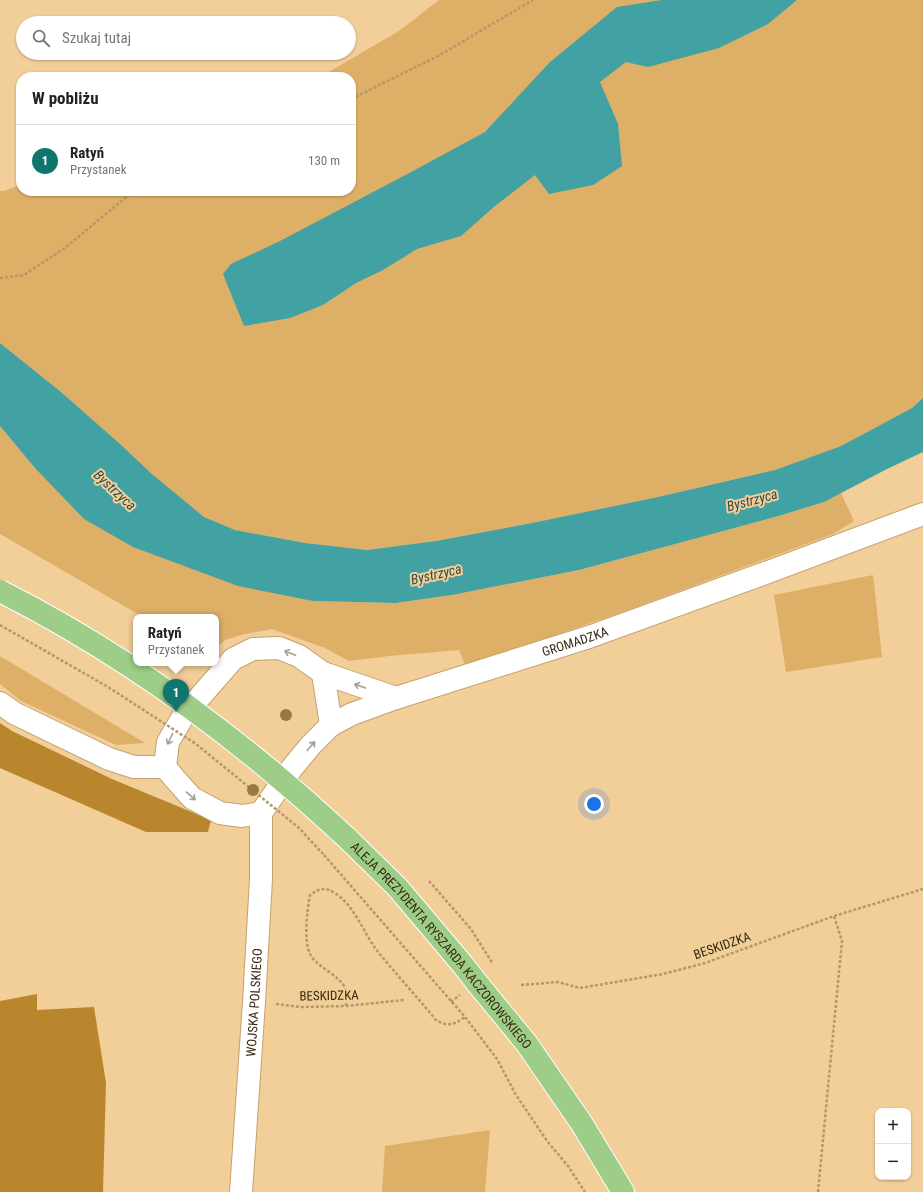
<!DOCTYPE html>
<html lang="pl">
<head>
<meta charset="utf-8">
<style>
  body { margin:0; font-family:"Roboto Condensed",sans-serif; background:#f6f6f6; color:#222 }
  .controls { position:absolute; right:12px; bottom:12px; display:grid; overflow:hidden; border-radius:8px; box-shadow:0 1px 3px #0004 }
  .controls button { width:36px; height:36px; display:grid; place-items:center; padding:0; border:0; border-bottom:1px solid #e0e0e0; background:#fff; color:#222; font:20px sans-serif }
  .you { position:absolute; left:594px; top:804px; width:14px; height:14px; margin:-10px; border:3px solid #fff; border-radius:50%; background:#1a73e8; box-shadow:0 0 0 6px #1a73e833 }
  .badge { display:grid; place-items:center; width:26px; height:26px; border-radius:50%; background:#0f766e; color:#fff; font-size:13px; font-weight:700 }
  .pin { position:absolute; translate:-50% -33px; filter:drop-shadow(0 1px 2px #0008) }
  .pin::after { content:''; position:absolute; top:21px; width:14px; height:12px; background:inherit; clip-path:polygon(0 0,100% 0,50% 100%) }
  .popup { position:absolute; left:133px; top:614px; width:86px; height:52px; box-sizing:border-box; display:grid; place-content:center; border-radius:8px; background:#fff; filter:drop-shadow(0 1px 3px #0005); font-size:13px; white-space:nowrap; color:#767676 }
  .popup b { font-size:15px; color:#222 }
  .popup::after { content:''; position:absolute; left:50%; top:100%; margin-left:-8px; border:8px solid transparent; border-top-color:#fff }
  .list { margin:0; padding:0; list-style:none }
  h2 { display:flex; justify-content:space-between; align-items:center; height:52px; margin:0; padding:0 16px; font-size:17px }
  h2 small { font-size:13px; font-weight:400; color:#767676 }
  .list li { display:grid; grid-template-columns:26px 1fr auto; gap:12px; align-items:center; box-sizing:border-box; height:72px; padding:0 16px; border-top:1px solid #e0e0e0 }
  .list b { display:block; font-size:15px; white-space:nowrap }
  .list p { margin:0; font-size:13px; white-space:nowrap; color:#767676 }
  .list em { font-size:13px; font-style:normal; color:#767676 }
  .icon { flex:none; width:22px; height:22px; fill:none; stroke:currentColor; stroke-width:2; stroke-linecap:round; stroke-linejoin:round }
  .map { position:relative; flex:none; width:923px; height:1192px; overflow:hidden }
  .search { position:absolute; background:#fff; box-shadow:0 1px 3px #0004; left:16px; top:16px; width:340px; height:44px; display:flex; align-items:center; gap:10px; box-sizing:border-box; padding:0 14px; border-radius:22px; color:#767676; font-size:15px }
  .panel { position:absolute; background:#fff; box-shadow:0 1px 3px #0004; left:16px; top:72px; width:340px; height:124px; border-radius:16px }
  .map>svg:first-child { display:block }
</style>
</head>
<body>
<div class="map">
<svg width="923" height="1192" viewBox="0 0 923 1192">
  <rect width="100%" height="100%" fill="#f2ce98"/>
  <!-- green -->
  <g fill="#deaf67">
    <polygon points="439,0 923,0 923,398 912,408 841,446 775,470 658,497 527,524 436,541 367,550 305,543 235,530 204,517 152,474 119,443 61,392 0,343 0,191 4,191 21,185 21,191 351,191 351,77 320,77 399,31"/>
    <polygon points="0,426 35,468 313,601 396,603 452,595 579,570 782,515 824,502 841,493 854,521 833,534 628,610 547,638 465,665 459,650 389,656 349,661 325,648 272,629 241,635 225,640 216,648 216,617 143,617 0,534"/>
    <polygon points="873,575 882,657 786,672 774,595"/>
    <polygon points="0,657 0,656 145,743 116,745 21,701 0,684"/>
    <polygon points="490,1130 485,1192 382,1192 385,1146"/>
  </g>
  <!-- forest -->
  <g fill="#b9862e">
    <polygon points="0,723 12,731 112,779 211,820 208,832 146,832 0,768"/>
    <polygon points="37,994 37,1010 94,1007 106,1083 103,1192 0,1192 0,1001"/>
  </g>
  <!-- water -->
  <g fill="#42a1a3">
    <polygon points="662,0 797,0 768,24 719,48 648,67 626,62 600,82 618,124 622,166 593,185 549,194 535,175 495,206 461,236 417,249 383,270 356,283 323,305 290,318 244,326 223,274 231,264 282,240 413,171 485,132 550,62 617,7"/>
    <polygon points="0,343 61,392 119,443 152,474 204,517 235,530 305,543 367,550 436,541 527,524 658,497 775,470 841,446 912,408 923,398 923,452 887,469 824,502 782,515 579,570 452,595 396,603 313,601 238,586 133,547 84,519 35,468 0,426"/>
  </g>
  <g fill="none" stroke-linecap="round" stroke-linejoin="round">
    <!-- minor casing -->
    <g stroke="#c4a16d" stroke-width="24">
      <g id="minor">
        <polyline points="323,673 331,725"/>
        <polyline points="0,703 14,713 109,759 134,767 165,767"/>
        <path id="s1" d="M261,813L292,768L311,745L331,725L352,714L396,698L589,637L771,571L923,514"/>
        <polyline points="261,813 242,816 220,813 192,798 175,779 165,767 168,742 184,715 233,659 253,649 279,648 299,656 323,673 396,698"/>
        <path id="s2" d="M241,1192L254,1002L261,879V813"/>
      </g>
    </g>
    <!-- major casing -->
    <g stroke="#fff" stroke-width="24">
      <g id="major">
        <path id="s3" d="M347,838L398,888L463,965L477,983L527,1044L582,1124L623,1192"/>
      </g>
    </g>
    <!-- path -->
    <g stroke="#b4976c" stroke-width="2.5" stroke-dasharray="3 2" stroke-linecap="butt">
      <polyline points="351,99 438,56 533,0"/>
      <polyline points="0,278 24,275 65,248 131,193 136,191"/>
      <polyline points="324,855 465,1017 497,1059 516,1095 547,1141 568,1166 585,1192"/>
      <polyline points="429,881 471,929 493,964"/>
      <polyline points="521,985 558,982 580,988 663,974 705,963 834,916 923,889"/>
      <polyline points="451,1002 460,995"/>
      <polyline points="276,1004 300,1007 346,1006 404,1000"/>
      <path d="M346,1006C346,1001 347,993 345,988C341,977 318,967 311,956C303,941 307,911 310,895C320,888 325,887 335,893C355,906 364,934 378,952C397,975 417,997 436,1020C448,1027 453,1025 465,1017"/>
      <polyline points="818,1192 842,941 834,916"/>
    </g>
    <!-- minor -->
    <use href="#minor" stroke="#fff" stroke-width="22"/>
    <!-- major -->
    <use href="#major" stroke="#9ecd87" stroke-width="22"/>
    <!-- major-bridge casing -->
    <g stroke="#fff" stroke-width="24" stroke-linecap="butt">
      <path id="major-bridge" d="M0,591C127,655 243,741 347,838"/>
    </g>
    <!-- path-bridge -->
    <polyline stroke="#b4976c" stroke-width="2.5" stroke-dasharray="3 2" stroke-linecap="butt" points="0,625 108,687 196,744 299,828 324,855"/>
    <!-- major-bridge -->
    <use href="#major-bridge" stroke="#9ecd87" stroke-width="22"/>
  </g>
  <!-- trees -->
  <g fill="#987945">
    <circle cx="286" cy="715" r="6"/>
    <circle cx="253" cy="790" r="6"/>
  </g>
  <!-- one-way arrows -->
  <defs><path id="oneway-shaft" d="M-6 0H5M1.5-3L5.5 0L1.5 3" fill="none" stroke-width="1.6" stroke-linecap="round" stroke-linejoin="round"/></defs>
  <g stroke="#a59e94">
    <use href="#oneway-shaft" transform="translate(290 653) rotate(-159)"/>
    <use href="#oneway-shaft" transform="translate(360 686) rotate(-161)"/>
    <use href="#oneway-shaft" transform="translate(170 739) rotate(115)"/>
    <use href="#oneway-shaft" transform="translate(311 746) rotate(-48)"/>
    <use href="#oneway-shaft" transform="translate(191 796) rotate(41)"/>
  </g>
  <g text-anchor="middle" stroke-width="4" stroke-linejoin="round" paint-order="stroke">
    <!-- street labels -->
    <g font-size="13" fill="#362812" stroke="#f2ce98">
      <text dy="5" stroke="none"><textPath href="#s1" startOffset="371">GROMADZKA</textPath></text>
      <text transform="translate(722 945) rotate(-19)" y="5">BESKIDZKA</text>
      <text dy="5" stroke="none"><textPath href="#s3" startOffset="143">ALEJA PREZYDENTA RYSZARDA KACZOROWSKIEGO</textPath></text>
      <text transform="translate(329 995) rotate(-1)" y="5">BESKIDZKA</text>
      <text dy="5" stroke="none"><textPath href="#s2" startOffset="190">WOJSKA POLSKIEGO</textPath></text>
    </g>
    <!-- water labels -->
    <g font-size="14" font-style="italic" fill="#2f4d4d" stroke="#f2ce98">
      <text transform="translate(115 490) rotate(43)" y="5">Bystrzyca</text>
      <text transform="translate(752 500) rotate(-15)" y="5">Bystrzyca</text>
      <text transform="translate(436 574) rotate(-13)" y="5">Bystrzyca</text>
    </g>
  </g>
</svg>
<div class="controls">
<button>+</button>
<button>−</button>
</div>
<div class="you"></div>
<div class="pin badge" style="left:176px;top:712px">1</div>
<div class="popup"><b>Ratyń</b>Przystanek</div>
<div class="search"><svg class="icon" aria-label="search" viewBox="0 0 24 24"><circle cx="10" cy="10" r="6"/><path d="M15 15l6 6"/></svg>Szukaj tutaj</div>
<section class="panel">
<h2>W pobliżu<small></small></h2>
<ul class="list">
<li><span class="badge">1</span><div><b>Ratyń</b><p>Przystanek</p></div><em>130 m</em></li>
</ul>
</section>
</div>
</body>
</html>
